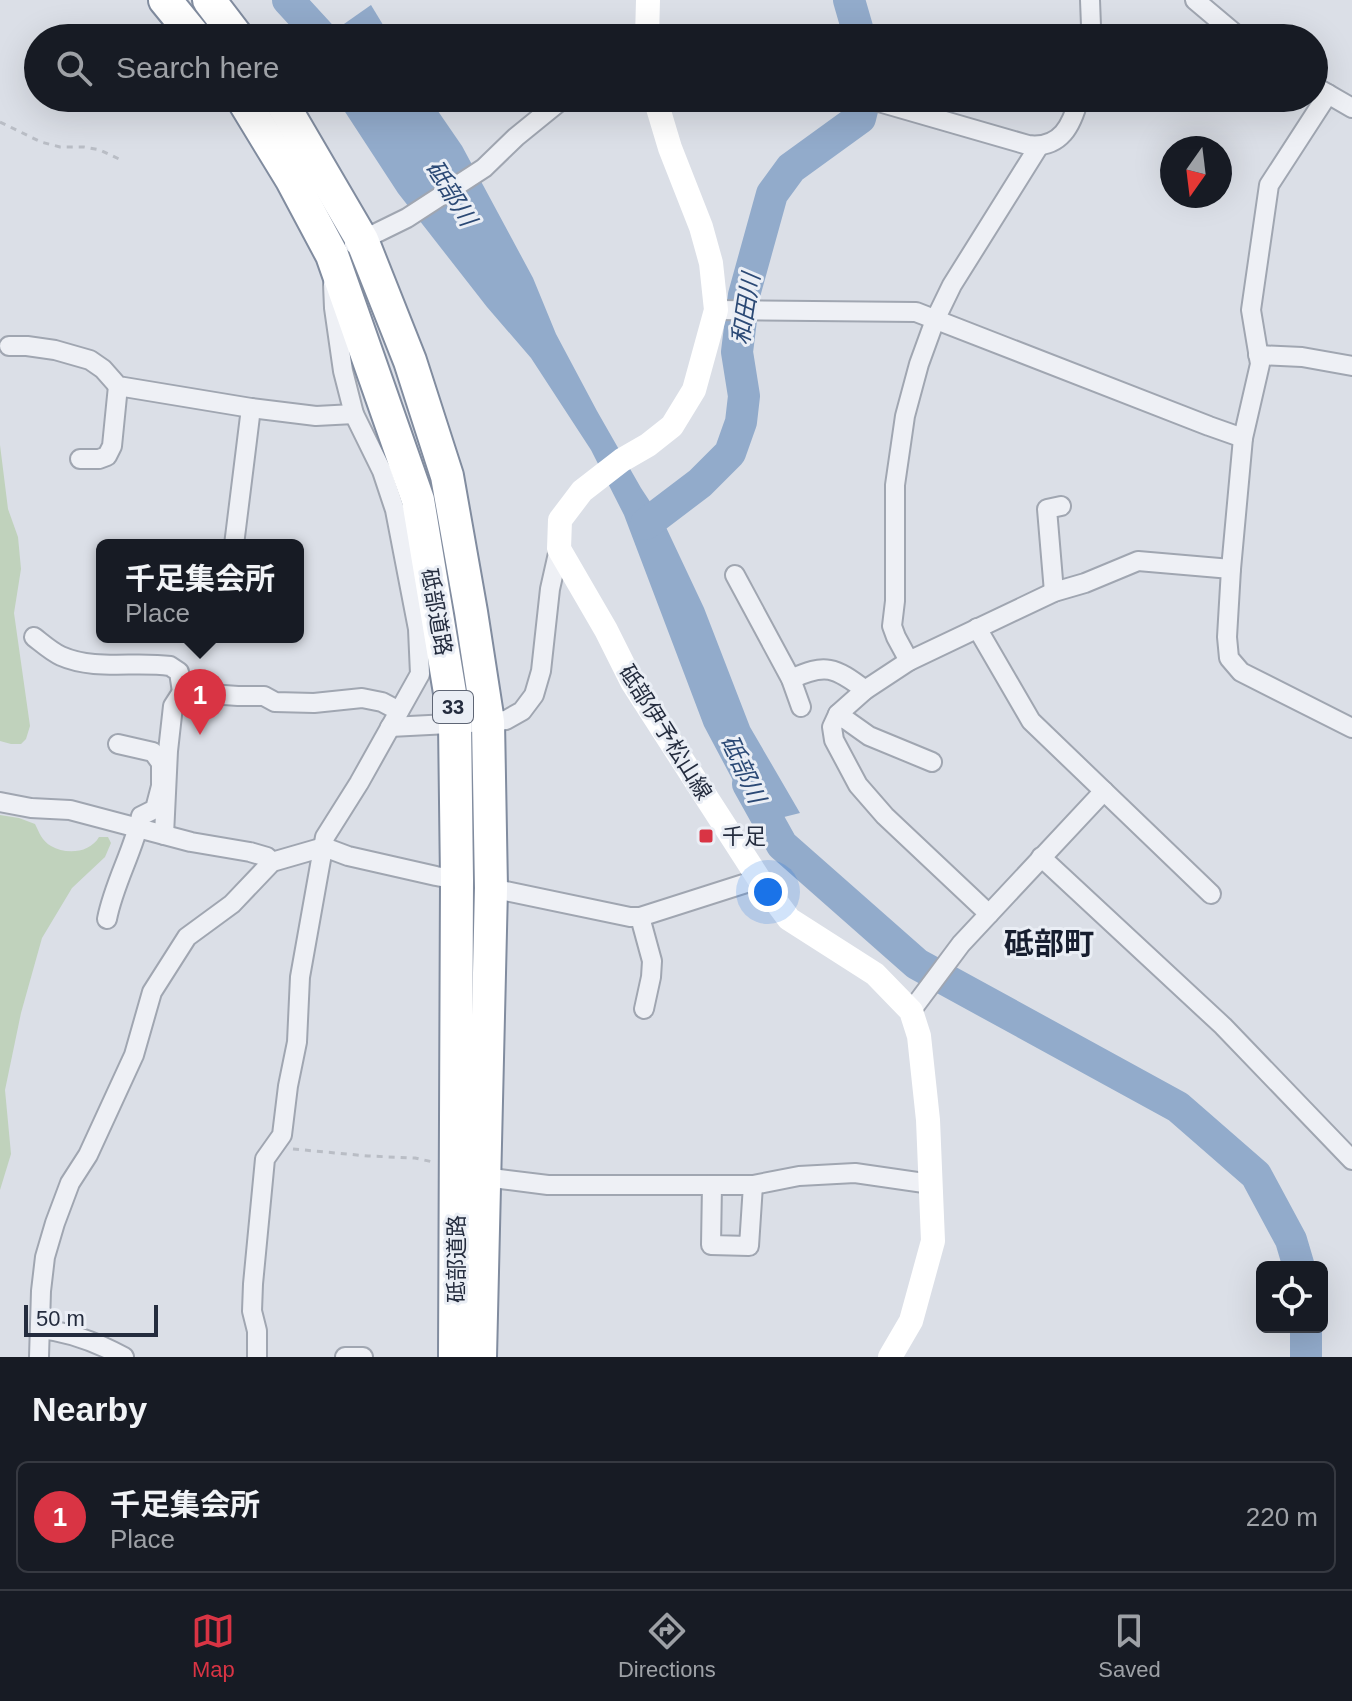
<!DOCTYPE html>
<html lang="en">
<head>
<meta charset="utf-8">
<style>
  body { margin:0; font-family:Arial,"Noto Sans JP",sans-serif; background:#242831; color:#f1f3f6 }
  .controls { position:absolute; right:24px; bottom:24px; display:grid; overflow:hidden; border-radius:12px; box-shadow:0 8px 32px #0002 }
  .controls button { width:72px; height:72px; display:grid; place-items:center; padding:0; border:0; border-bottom:2px solid #363941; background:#171b24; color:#f1f3f6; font:40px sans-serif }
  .compass { position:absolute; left:1160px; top:136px; width:72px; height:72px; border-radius:50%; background:#171b24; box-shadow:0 8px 32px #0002; rotate:194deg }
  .scale { position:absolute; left:24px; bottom:20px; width:134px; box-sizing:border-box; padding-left:8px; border:4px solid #242c3e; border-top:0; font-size:22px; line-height:28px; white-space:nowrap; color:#242c3e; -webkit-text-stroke:6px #eaeef5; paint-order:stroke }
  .you { position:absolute; left:768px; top:892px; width:28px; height:28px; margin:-20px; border:6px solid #fff; border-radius:50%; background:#1a73e8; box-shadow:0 0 0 12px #1a73e833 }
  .badge { display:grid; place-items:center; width:52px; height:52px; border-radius:50%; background:#d93444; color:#fff; font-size:26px; font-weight:700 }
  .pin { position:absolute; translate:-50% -66px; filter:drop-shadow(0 2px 4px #0008) }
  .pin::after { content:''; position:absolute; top:42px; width:28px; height:24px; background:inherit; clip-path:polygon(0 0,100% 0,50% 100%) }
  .popup { position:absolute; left:96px; top:539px; width:208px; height:104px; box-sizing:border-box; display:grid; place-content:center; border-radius:12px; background:#171b24; filter:drop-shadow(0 2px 6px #0005); font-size:26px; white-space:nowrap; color:#9ea1a6 }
  .popup b { font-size:30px; color:#f1f3f6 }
  .popup::after { content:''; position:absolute; left:50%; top:100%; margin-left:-16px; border:16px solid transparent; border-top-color:#171b24 }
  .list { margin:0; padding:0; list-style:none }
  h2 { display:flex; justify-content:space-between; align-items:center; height:104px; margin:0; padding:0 32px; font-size:34px }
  h2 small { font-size:26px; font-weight:400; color:#9ea1a6 }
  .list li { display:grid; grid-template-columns:52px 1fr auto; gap:24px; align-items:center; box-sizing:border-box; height:112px; margin:0 16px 16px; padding:0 16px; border:2px solid #363941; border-radius:12px }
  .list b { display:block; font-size:30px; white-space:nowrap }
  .list p { margin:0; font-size:26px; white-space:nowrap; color:#9ea1a6 }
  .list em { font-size:26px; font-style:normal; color:#9ea1a6 }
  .icon { flex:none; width:44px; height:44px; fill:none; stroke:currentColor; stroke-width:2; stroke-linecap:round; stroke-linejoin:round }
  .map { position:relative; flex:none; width:1352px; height:1357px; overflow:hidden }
  .search { position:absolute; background:#171b24; box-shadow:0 8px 32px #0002; left:24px; right:24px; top:24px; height:88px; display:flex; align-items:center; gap:20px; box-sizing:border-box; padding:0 28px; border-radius:44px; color:#9ea1a6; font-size:30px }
  .sheet { height:232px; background:#171b24 }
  nav { display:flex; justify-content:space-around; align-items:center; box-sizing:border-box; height:112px; border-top:2px solid #363941; background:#171b24; font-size:22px; color:#9ea1a6 }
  nav a { display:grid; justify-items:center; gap:4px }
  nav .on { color:#d93444 }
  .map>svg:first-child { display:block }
</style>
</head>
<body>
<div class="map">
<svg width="1352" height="1357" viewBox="0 0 1352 1357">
  <rect width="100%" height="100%" fill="#dbdfe7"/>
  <!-- green -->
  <g fill="#c0d2bc">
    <polygon points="0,445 8,509 18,537 21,569 14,613 30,726 26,739 21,744 11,744 0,741"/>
    <path d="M0,815L19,818L35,824C39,832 42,841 51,846C66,855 90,853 99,837H108L111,843L105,857L72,888L42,938L21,1013L5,1090L11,1154L0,1190Z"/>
  </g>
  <!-- water -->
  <g fill="#92abcb">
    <polygon points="371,5 391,38 324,38"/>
    <polygon points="336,98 429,98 462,146 533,278 556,334 597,411 641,488 664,523 704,608 750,727 800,813 756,824 704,726 624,515 591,450 531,358 487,307 398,193"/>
  </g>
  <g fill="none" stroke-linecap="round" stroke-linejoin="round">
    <!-- river -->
    <g stroke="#92abcb" stroke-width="32">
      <polyline points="288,0 323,38"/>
      <polyline points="849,0 860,38"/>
      <polyline points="646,524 700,483 730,453 741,422 744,396 737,352 744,295 772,194 791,168 860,118 865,98"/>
      <polyline points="748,784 782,845 917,964 1178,1107 1256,1175 1291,1240 1299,1267"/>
      <polyline points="1306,1357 1306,1327"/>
    </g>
    <!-- street casing -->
    <g stroke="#a0a6b1" stroke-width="22">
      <g id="street">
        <polyline points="1195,0 1240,38"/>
        <polyline points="1089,38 1091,26 1090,0"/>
        <polyline points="1314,86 1352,108"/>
        <polyline points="1328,94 1269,185 1251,310 1260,364 1243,438 1231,569 1227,637 1229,658 1241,672 1352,728"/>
        <path d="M865,98L1028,145C1061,149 1072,125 1079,98"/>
        <polyline points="354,244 407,218 484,168 516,137 564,98"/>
        <polyline points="716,310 916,312 1209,426 1243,438"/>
        <polyline points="9,346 27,346 55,350 90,360 103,369 118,386 251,408 316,416 354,414"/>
        <polyline points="1258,355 1302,357 1352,366"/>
        <polyline points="80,459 99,459 107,456 112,446 118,386"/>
        <polyline points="234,545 251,408"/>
        <polyline points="735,575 791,679 801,707"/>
        <polyline points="1054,592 1047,509 1061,506"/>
        <polyline points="977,628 1031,721 1211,894"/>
        <path d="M34,637C43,644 52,652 61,656C95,671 134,661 170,666L179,672L182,692L238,696H264L275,702L314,703L362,698L382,702L399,711"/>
        <polyline points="909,661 896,637 892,626 895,601 895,485 905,416 919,364 935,320 952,285 1039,146"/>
        <path d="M791,679C825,663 835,667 865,690"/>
        <polyline points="838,714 869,736 932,762"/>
        <polyline points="390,727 488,722 506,720 522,711 534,695 541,671 550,589 559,549"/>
        <polyline points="0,802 31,808 70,810 191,842 250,852 267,857 272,862"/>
        <polyline points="164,835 168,751 173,706 182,692"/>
        <polyline points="1041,857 1223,1026 1352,1160"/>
        <polyline points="491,888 630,917 640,917 759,879"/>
        <polyline points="989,914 885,816 858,785 834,740 832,727 838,714 865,690 909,661 1054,592 1085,583 1138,561 1231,569"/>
        <polyline points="640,917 652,961 651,977 644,1009"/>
        <path d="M107,919C114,883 133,852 141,816L155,809L161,786V763L153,752L118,744"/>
        <polyline points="911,1011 961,944 1104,791"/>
        <polyline points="484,1177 548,1185 753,1185 799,1176 855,1173 931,1184"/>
        <polyline points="712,1185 711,1245 749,1246 753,1185"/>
        <path d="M41,1329C70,1332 98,1343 124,1357"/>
        <polyline points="39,1357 41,1291 45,1257 55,1223 70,1183 88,1155 134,1055 152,992 187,937 232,904 272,862 324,847 348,856 436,876 457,880"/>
        <polyline points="257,1357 257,1331 252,1311 253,1284 265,1159 282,1135 288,1086 297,1042 300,977 325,837 359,783 420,674 418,629 395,510 382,471 354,414 343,371 334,308 333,284"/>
        <polyline points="345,1357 363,1357"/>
      </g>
    </g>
    <!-- highway casing -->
    <g stroke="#818c9f" stroke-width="36">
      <g id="highway">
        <polyline points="165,0 196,38"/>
        <polyline points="209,0 238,38"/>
        <polyline points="242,98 292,180 332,255 418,500 455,723 457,880 455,1357"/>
        <polyline points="279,98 362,240 410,361 447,476 471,612 488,722 491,888 480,1357"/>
      </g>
    </g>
    <!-- path -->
    <g stroke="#b9bdc5" stroke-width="3" stroke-dasharray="6 6" stroke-linecap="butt">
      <polyline points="0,122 41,142 60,147 84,147 100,150 119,159"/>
      <polyline points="293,1149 368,1156 415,1158 433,1162"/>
    </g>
    <!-- street -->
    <use href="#street" stroke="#eef0f5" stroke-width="18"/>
    <!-- secondary -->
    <g stroke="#fff" stroke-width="24">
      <polyline points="647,38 648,0"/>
      <polyline points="655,98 670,148 701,227 711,263 716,310 694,390 672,426 648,445 622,460 582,491 560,520 559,549 606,630 632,682 759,879 789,919 875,974 911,1011 919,1036 928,1120 933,1241 911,1321 890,1357"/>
    </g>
    <!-- highway -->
    <use href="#highway" stroke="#fff" stroke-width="32"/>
  </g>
  <!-- markers -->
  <rect fill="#d93444" stroke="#eaeef5" stroke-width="3" x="698" y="828" width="16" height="16" rx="4"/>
  <g text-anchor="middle" stroke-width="6" stroke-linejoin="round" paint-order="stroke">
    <!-- shield labels -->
    <rect fill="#eaeef5" stroke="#5f6675" stroke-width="2" x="433" y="691" width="40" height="32" rx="6"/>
    <g font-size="20" font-weight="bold" fill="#242c3e">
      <text x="453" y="714">33</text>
    </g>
    <!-- street labels -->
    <g font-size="22" fill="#242c3e" stroke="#eaeef5">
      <text transform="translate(437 612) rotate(80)" y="8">砥部道路</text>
      <text transform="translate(666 732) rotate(58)" y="8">砥部伊予松山線</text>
      <text transform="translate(456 1259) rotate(-90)" y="8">砥部道路</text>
    </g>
    <!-- poi labels -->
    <g font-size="22" fill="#242c3e" stroke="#eaeef5" text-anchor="start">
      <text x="722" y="844">千足</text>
    </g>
    <!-- water labels -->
    <g font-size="24" font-style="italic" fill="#2b4975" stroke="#eaeef5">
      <text transform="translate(451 193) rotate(58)" y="8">砥部川</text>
      <text transform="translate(746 309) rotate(-81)" y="8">和田川</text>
      <text transform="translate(743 769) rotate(65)" y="8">砥部川</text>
    </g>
    <!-- district labels -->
    <g font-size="30" font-weight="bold" fill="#171e2f" stroke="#eaeef5">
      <text x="1049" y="954">砥部町</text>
    </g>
  </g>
</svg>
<div class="controls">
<button><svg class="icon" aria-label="locate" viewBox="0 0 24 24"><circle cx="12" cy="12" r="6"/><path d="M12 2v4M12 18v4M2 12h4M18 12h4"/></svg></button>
</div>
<svg class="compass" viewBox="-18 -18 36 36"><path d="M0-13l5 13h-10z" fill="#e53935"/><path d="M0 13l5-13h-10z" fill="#9ea1a6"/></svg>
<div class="scale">50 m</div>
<div class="you"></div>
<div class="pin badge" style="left:200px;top:735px">1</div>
<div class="popup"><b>千足集会所</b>Place</div>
<div class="search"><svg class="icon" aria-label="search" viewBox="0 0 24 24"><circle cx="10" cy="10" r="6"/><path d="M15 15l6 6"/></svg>Search here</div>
</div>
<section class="sheet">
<h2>Nearby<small></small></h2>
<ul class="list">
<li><span class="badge">1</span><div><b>千足集会所</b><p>Place</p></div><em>220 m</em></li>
</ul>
</section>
<nav>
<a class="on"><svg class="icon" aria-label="map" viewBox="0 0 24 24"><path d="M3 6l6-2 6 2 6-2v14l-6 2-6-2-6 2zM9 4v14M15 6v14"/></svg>Map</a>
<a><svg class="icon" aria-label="directions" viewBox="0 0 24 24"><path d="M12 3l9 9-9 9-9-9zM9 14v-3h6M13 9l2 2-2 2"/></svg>Directions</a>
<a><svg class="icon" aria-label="saved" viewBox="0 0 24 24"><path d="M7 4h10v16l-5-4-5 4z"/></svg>Saved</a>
</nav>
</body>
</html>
